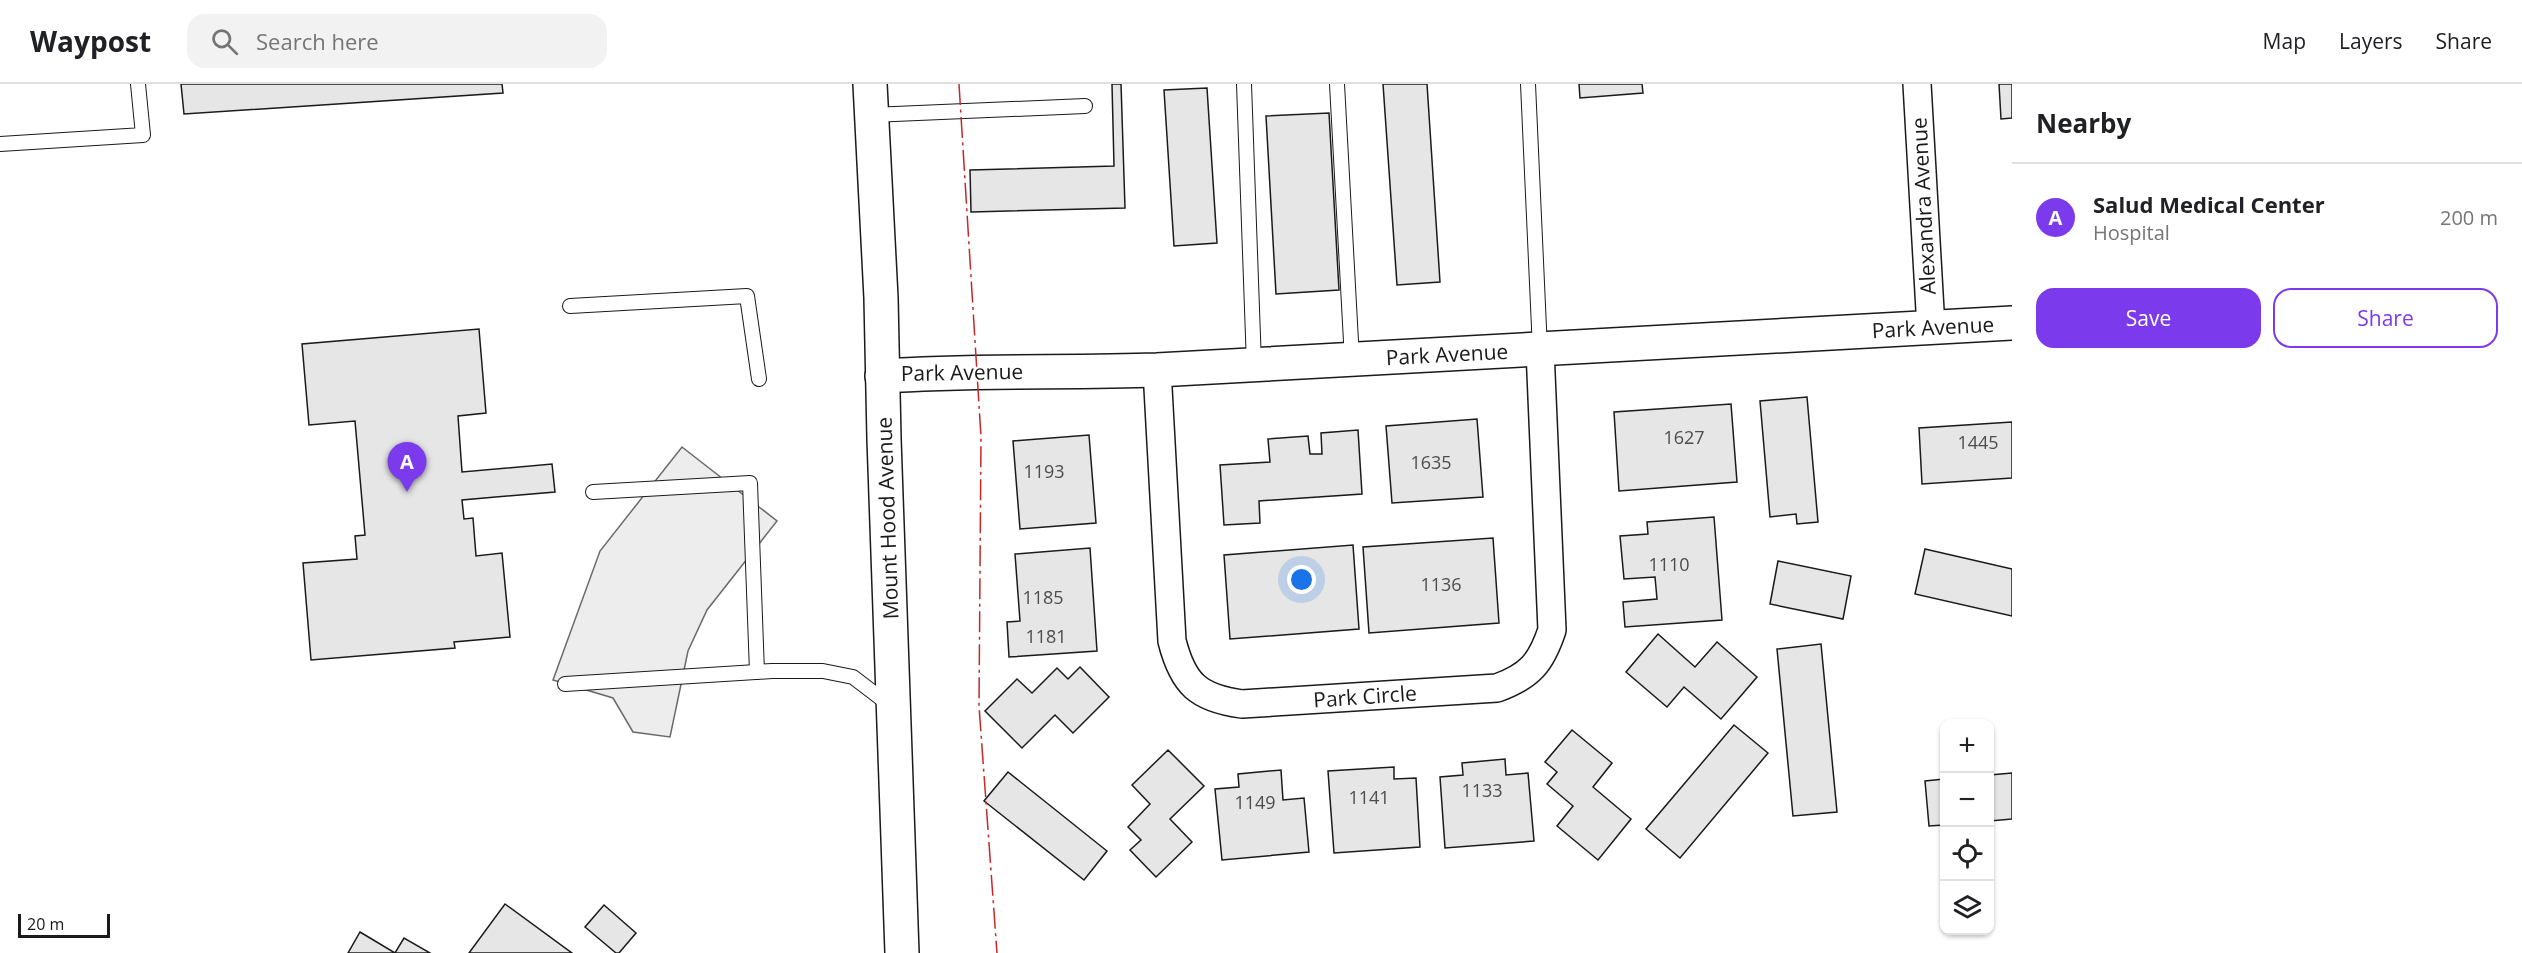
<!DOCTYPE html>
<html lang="en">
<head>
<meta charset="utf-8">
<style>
  body { margin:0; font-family:"Open Sans",sans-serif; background:#f2f2f2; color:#202124 }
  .controls { position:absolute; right:18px; bottom:18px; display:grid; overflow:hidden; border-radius:12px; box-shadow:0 2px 4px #0004 }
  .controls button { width:54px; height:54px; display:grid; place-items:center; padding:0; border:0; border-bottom:2px solid #e0e0e0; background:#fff; color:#202124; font:30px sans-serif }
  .scale { position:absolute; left:18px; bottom:15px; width:92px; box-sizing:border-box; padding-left:6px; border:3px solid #1a1a1a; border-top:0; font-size:16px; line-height:21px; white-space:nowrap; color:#1a1a1a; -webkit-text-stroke:4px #fff; paint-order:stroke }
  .you { position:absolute; left:1302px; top:496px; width:21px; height:21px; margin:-15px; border:4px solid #fff; border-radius:50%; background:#1a73e8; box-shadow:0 0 0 9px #1a73e833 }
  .badge { display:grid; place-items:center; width:39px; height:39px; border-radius:50%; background:#7c3aed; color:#fff; font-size:20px; font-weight:700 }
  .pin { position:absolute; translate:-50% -50px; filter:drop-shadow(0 2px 3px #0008) }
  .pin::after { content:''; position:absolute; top:32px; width:21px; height:18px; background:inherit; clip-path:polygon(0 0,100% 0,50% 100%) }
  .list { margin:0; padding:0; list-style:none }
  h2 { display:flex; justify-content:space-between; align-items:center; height:78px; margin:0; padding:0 24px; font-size:26px }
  h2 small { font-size:20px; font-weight:400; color:#757577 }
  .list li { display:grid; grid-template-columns:39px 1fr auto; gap:18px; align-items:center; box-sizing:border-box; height:108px; padding:0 24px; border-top:2px solid #e0e0e0 }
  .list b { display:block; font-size:22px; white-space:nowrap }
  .list p { margin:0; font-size:20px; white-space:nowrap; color:#757577 }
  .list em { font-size:20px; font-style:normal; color:#757577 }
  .actions { display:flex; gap:12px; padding:18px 24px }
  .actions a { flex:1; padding:14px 0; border:2px solid #7c3aed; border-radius:18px; text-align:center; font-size:21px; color:#7c3aed }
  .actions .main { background:#7c3aed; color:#fff }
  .icon { flex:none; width:33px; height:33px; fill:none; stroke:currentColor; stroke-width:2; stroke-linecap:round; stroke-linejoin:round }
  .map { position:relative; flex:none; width:2012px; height:869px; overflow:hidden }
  header { display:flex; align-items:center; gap:36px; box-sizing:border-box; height:84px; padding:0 30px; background:#fff; border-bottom:2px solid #e0e0e0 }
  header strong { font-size:28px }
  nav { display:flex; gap:33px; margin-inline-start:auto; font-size:21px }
  .search { width:420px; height:54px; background:#f2f2f2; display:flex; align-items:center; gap:15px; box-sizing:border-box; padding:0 21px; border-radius:18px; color:#757577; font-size:22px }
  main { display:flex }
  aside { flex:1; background:#fff }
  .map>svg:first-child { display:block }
</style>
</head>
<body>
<header>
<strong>Waypost</strong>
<div class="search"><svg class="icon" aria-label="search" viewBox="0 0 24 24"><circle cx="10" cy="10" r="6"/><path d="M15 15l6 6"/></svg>Search here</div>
<nav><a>Map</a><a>Layers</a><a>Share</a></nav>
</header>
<main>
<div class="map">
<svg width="2012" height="869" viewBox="0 0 2012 869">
  <rect width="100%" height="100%" fill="#fff"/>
  <!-- built -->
  <polygon fill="#ededed" stroke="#6a6a6a" stroke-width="1.5" points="682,363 777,437 707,526 688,567 670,653 633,648 613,614 553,596 600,467"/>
  <!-- building -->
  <g fill="#e6e6e6" stroke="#1a1a1a" stroke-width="1.5">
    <polygon points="181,0 502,0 503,9 184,30"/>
    <polygon points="1112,0 1121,0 1125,124 971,128 970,86 1114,82"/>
    <polygon points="1383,0 1427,0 1440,198 1397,201"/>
    <polygon points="1579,0 1642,0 1643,9 1580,14"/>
    <polygon points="1999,0 2012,0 2012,34 2001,35"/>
    <polygon points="1207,4 1217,159 1174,162 1164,6"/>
    <polygon points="1329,29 1339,206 1276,210 1266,32"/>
    <polygon points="479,245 486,329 458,332 462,388 552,380 555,408 462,416 464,435 473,434 476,472 502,469 510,553 454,558 455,564 311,576 303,479 357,475 355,452 365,451 355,337 309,341 302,260"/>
    <polygon points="1807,313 1818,438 1797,440 1796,430 1770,433 1760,317"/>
    <polygon points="1731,320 1737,398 1619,407 1614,328"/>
    <polygon points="1477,335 1483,413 1392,419 1386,342"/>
    <polygon points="2012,338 2012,394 1922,400 1919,344"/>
    <polygon points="1358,346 1362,410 1259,417 1260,439 1224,441 1220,381 1270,378 1268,355 1308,352 1310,370 1322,370 1321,349"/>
    <polygon points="1089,351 1096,439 1020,445 1013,357"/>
    <polygon points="1714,433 1722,536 1625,543 1623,518 1657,515 1655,493 1624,495 1620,452 1648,450 1647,438"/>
    <polygon points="1493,454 1499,539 1369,549 1363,463"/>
    <polygon points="1353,461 1359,545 1230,555 1224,471"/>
    <polygon points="1090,464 1097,567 1009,573 1007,538 1020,537 1015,470"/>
    <polygon points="1925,465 2012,485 2012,532 1915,510"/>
    <polygon points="1778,477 1851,492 1843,535 1770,520"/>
    <polygon points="1658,550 1695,583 1717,558 1757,593 1721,635 1684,603 1667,623 1626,588"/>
    <polygon points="1821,560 1837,728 1793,732 1777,565"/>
    <polygon points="1080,583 1109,613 1073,649 1055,631 1022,664 985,627 1017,595 1032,609 1057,584 1068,595"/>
    <polygon points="1734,641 1768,669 1680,774 1646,745"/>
    <polygon points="1572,646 1612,679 1593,703 1631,735 1598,776 1557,742 1573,722 1547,700 1557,688 1545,678"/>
    <polygon points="1168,666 1204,702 1170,735 1192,758 1156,793 1130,766 1141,756 1128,743 1150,720 1132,701"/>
    <polygon points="1505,675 1506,691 1528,689 1534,757 1445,764 1440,693 1463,691 1462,679"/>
    <polygon points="1394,683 1394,695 1416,694 1420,763 1334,769 1328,687"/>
    <polygon points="1281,686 1283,716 1304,714 1309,768 1222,776 1215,705 1239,703 1238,690"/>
    <polygon points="1008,688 1107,767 1084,796 984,717"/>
    <polygon points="2012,689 2012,735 1990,737 1990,691"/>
    <polygon points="1944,695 1944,741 1929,742 1925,697"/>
    <polygon points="505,820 572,869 469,869"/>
    <polygon points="604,821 636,849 619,869 616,869 585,843"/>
    <polygon points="360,848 395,869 404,854 430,869 348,869"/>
  </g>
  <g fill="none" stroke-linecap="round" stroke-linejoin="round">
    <!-- service casing -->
    <g stroke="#1a1a1a" stroke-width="16">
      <g id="service">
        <polyline points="1244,0 1254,281"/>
        <polyline points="1337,0 1352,276"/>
        <polyline points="1528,0 1540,266"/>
        <polyline points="871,31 1085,22"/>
        <polyline points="0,60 143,51 138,0"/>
        <polyline points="570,222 747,212 759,295"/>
        <polyline points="593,408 750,399 757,588"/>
        <polyline points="565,600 772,587 823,587 853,593 891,622"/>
      </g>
    </g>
    <!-- minor casing -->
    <g stroke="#1a1a1a" stroke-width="30">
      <g id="minor">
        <polyline points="1917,0 1931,244"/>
        <path d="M1157,286L1172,557C1183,600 1198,614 1242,620L1497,604C1530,592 1541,579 1552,546L1540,266"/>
      </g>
    </g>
    <!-- tertiary casing -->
    <g stroke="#1a1a1a" stroke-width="36">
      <path id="tertiary" d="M882,292C974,286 1065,289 1157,286L2012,239"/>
    </g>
    <!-- primary casing -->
    <g stroke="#1a1a1a" stroke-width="36">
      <polyline id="primary" points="870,0 881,214 884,355 902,869"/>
    </g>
    <!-- service -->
    <use href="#service" stroke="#fff" stroke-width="14"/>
    <!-- minor -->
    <use href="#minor" stroke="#fff" stroke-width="27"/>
    <!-- tertiary -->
    <use href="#tertiary" stroke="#fff" stroke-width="33"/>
    <!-- primary -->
    <use href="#primary" stroke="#fff" stroke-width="33"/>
    <!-- power -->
    <polyline stroke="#c62828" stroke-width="1.5" stroke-dasharray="21 4.5 3 4.5" stroke-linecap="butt" points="959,0 981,353 979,622 997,869"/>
  </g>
  <g text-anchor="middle" stroke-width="4.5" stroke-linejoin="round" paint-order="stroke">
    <!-- number labels -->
    <g font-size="18" fill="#4d4d4d">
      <text x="1684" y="360">1627</text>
      <text x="1978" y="365">1445</text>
      <text x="1431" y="385">1635</text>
      <text x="1044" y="394">1193</text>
      <text x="1669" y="487">1110</text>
      <text x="1441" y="507">1136</text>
      <text x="1043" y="520">1185</text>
      <text x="1046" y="559">1181</text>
      <text x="1482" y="713">1133</text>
      <text x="1369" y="720">1141</text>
      <text x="1255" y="725">1149</text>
    </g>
    <!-- street labels -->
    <g font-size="21" fill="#1a1a1a" stroke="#fff">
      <text transform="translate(1924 122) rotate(-93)" y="7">Alexandra Avenue</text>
      <text transform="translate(1933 244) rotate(-3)" y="7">Park Avenue</text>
      <text transform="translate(1447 271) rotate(-3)" y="7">Park Avenue</text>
      <text transform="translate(962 289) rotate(-1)" y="7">Park Avenue</text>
      <text transform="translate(888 434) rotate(-92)" y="7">Mount Hood Avenue</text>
      <text transform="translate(1365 613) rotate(-4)" y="7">Park Circle</text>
    </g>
  </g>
</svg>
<div class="controls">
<button>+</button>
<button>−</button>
<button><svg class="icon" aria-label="locate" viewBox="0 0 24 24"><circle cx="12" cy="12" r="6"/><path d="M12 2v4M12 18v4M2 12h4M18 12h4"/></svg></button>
<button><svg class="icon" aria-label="layers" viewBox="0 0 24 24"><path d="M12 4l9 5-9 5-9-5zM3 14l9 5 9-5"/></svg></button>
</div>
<div class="scale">20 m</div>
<div class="you"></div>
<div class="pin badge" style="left:407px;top:408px">A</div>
</div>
<aside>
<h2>Nearby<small></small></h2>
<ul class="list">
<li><span class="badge">A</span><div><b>Salud Medical Center</b><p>Hospital</p></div><em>200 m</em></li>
</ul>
<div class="actions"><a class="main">Save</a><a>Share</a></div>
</aside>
</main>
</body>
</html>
